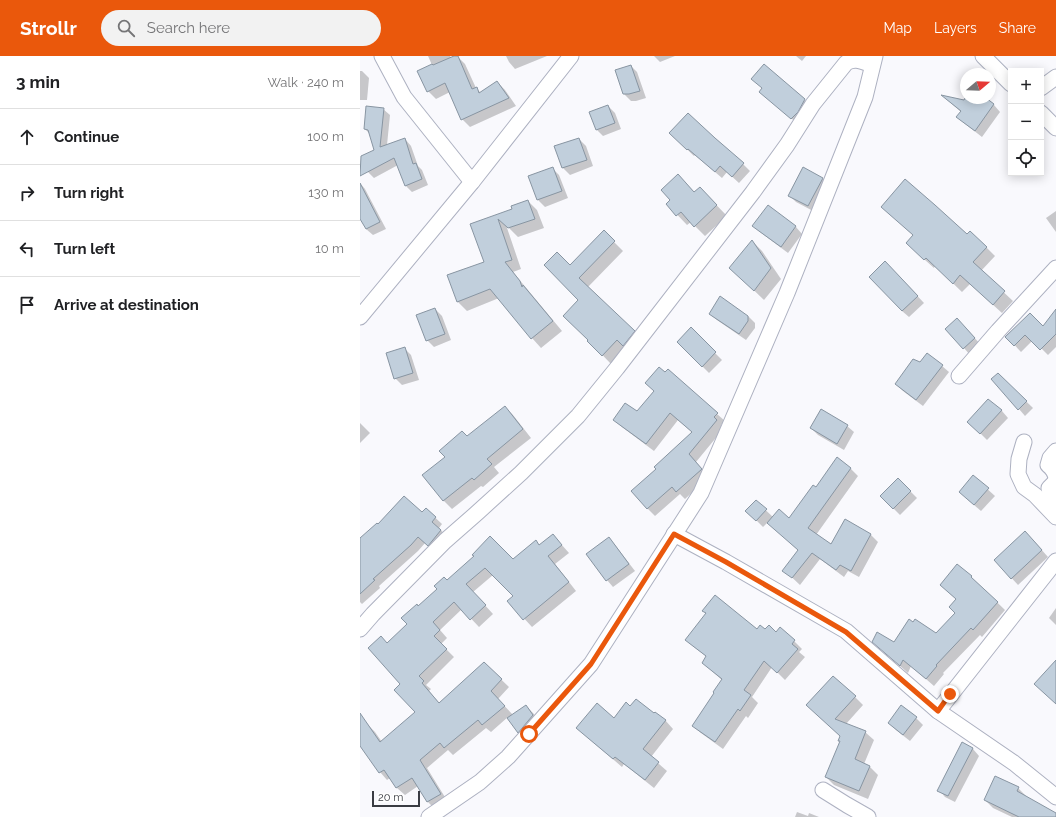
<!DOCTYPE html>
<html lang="en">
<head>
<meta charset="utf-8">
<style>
  body { margin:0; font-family:Raleway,sans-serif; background:#f2f2f2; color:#202124 }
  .controls { position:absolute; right:12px; top:12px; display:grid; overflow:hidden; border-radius:0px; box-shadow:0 2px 10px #0003 }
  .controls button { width:36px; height:36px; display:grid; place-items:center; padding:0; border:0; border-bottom:1px solid #e0e0e0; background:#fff; color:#202124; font:20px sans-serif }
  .compass { position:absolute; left:600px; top:12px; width:36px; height:36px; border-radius:50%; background:#fff; box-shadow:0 2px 10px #0003; rotate:71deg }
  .scale { position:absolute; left:12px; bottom:10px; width:48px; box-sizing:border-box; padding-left:4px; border:2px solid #3a3c43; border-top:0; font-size:11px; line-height:14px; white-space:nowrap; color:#3a3c43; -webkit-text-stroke:3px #fff; paint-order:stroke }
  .stop { position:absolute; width:12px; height:12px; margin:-9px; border:3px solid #ea580c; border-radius:50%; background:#fff }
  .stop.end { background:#ea580c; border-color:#fff; box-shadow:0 1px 4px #0008 }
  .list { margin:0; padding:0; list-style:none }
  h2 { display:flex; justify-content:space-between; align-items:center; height:52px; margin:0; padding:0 16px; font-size:17px }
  h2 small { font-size:13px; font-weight:400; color:#757577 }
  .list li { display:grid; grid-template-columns:26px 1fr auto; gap:12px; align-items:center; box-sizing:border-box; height:56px; padding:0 16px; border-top:1px solid #e0e0e0 }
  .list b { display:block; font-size:15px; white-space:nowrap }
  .list em { font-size:13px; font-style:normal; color:#757577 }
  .icon { flex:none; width:22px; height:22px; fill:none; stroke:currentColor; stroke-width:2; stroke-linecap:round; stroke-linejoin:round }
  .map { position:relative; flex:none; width:696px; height:761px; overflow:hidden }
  header { display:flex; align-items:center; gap:24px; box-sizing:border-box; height:56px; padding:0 20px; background:#ea580c; color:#fff }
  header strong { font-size:19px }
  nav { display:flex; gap:22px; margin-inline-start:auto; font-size:14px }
  .search { width:280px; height:36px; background:#f2f2f2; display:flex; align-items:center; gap:10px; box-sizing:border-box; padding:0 14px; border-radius:22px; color:#757577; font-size:15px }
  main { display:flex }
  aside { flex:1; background:#fff }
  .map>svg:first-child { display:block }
</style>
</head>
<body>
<header>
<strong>Strollr</strong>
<div class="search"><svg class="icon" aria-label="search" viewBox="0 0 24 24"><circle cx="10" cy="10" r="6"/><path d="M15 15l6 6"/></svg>Search here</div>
<nav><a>Map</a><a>Layers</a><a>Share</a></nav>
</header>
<main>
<aside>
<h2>3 min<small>Walk · 240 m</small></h2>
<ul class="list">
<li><svg class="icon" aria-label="ahead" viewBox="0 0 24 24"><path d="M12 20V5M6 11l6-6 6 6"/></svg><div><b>Continue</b></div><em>100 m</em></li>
<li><svg class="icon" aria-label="right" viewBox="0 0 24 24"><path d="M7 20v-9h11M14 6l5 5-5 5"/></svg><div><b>Turn right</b></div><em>130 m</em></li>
<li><svg class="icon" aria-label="left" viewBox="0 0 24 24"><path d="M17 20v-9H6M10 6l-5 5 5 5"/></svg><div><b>Turn left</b></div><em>10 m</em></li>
<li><svg class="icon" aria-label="arrive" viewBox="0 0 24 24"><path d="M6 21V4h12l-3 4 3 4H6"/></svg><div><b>Arrive at destination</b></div></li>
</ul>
</aside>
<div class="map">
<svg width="696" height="761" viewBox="0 0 696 761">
  <rect width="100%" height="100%" fill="#f9f9fd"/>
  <!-- shadow -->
  <g fill="#0003">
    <polygon points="68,0 90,0 91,2 97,0 105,8 116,32 121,37 137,26 145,34 156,50 110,71 102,63 90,36 76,43 68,35 72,9"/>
    <polygon points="146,0 187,0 155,13 149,6"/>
    <polygon points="294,0 315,0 300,6"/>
    <polygon points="436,0 446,0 442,5"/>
    <polygon points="271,10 277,16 286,42 276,45 271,45 264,38"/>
    <polygon points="404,10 451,50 438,68 407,42"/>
    <polygon points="0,15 2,15 9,22 7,44 0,44"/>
    <polygon points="584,41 604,45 607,42 624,42 634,49 640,56 622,81 604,67 597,61 601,56"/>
    <polygon points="248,50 255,57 261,73 243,80 236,73"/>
    <polygon points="23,53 30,59 27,89 45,83 51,90 58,110 62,114 68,129 52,136 46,130 38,109 14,122 8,116 1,102 16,94 11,79 5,73"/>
    <polygon points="310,77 383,108 390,115 379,127 367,116 362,122 335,99 334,100"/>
    <polygon points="219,83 226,90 233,110 210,119 203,112 195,91"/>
    <polygon points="193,113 199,119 208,142 185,151 178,144 170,121"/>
    <polygon points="318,119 335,137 340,132 367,160 345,180 331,166 327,169 307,148 312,144"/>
    <polygon points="463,123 469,129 455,156 436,146 429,139"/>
    <polygon points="0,127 5,133 26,173 13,179 6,173 0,161"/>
    <polygon points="168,145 177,154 184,172 158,181 146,169 161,213 153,216 202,275 181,292 172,282 139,242 107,255 97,245 125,206 112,169 153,154"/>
    <polygon points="408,150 436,171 442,178 428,197 400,176 394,169"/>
    <polygon points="523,151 607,179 626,191 635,200 621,215 653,245 642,257 610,228 602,236 575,210 574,212 556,196 554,180"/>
    <polygon points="696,155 696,176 686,162"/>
    <polygon points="244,176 263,195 228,231 283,284 251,308 229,285 210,211"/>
    <polygon points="392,185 402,195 421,223 404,244 381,222"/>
    <polygon points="532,213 564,247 549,261 542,255"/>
    <polygon points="75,253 82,260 91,284 74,291 67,284"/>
    <polygon points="696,255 696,291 688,299 673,284 661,296 647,281 683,272"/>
    <polygon points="350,258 388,260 395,267 395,272 386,284 357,264"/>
    <polygon points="604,270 621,289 610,299 604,292"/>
    <polygon points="331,273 362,304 349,317 318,286"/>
    <polygon points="44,292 51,299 59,324 42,329 35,322"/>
    <polygon points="582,310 589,316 563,350 543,335 536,328"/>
    <polygon points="638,318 673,352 665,360 659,353"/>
    <polygon points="295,335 357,358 365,365 361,369 364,372 336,406 349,421 325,443 320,438 295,460 287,452 297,413 333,377 318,364 294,395 262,371 254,364 277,357"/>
    <polygon points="628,345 642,355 648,362 627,384 615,372"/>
    <polygon points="145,351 153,359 171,382 134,411 139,417 123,431 121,430 92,453 84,445 63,419 86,401 107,381"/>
    <polygon points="0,367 10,377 0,387"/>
    <polygon points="487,370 494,376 484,394 458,379 451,372"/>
    <polygon points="477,403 491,413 498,420 456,479 471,489 485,464 511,479 518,486 499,521 488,515 484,521 460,503 440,529 424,514 439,495 408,466 403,471 387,455 396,445 413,461 429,463 456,432"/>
    <polygon points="614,421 635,440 621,455 607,443"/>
    <polygon points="538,423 557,442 540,459 521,440"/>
    <polygon points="66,453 82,468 79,472 87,481 75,495 65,487 58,495 19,530 20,532 2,548 0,546 0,488 62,458"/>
    <polygon points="193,479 209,497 195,508 216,535 172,571 148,545 154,540 133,519 113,536 133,558 119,571 102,553 80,574 87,582 81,588 94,601 66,629 71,633 69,635 80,648 124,607 149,631 138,643 153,659 166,650 173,657 180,666 165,682 158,676 148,661 131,676 126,672 93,699 88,694 67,712 88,746 75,753 68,746 58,730 45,739 37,732 30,722 27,724 20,716 0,689 0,673 7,668 15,676 22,686 57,656 42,628 27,588 48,568 58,551 115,500 153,504 180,490"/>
    <polygon points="249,482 255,489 275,515 253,531 247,524"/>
    <polygon points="672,483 688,501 658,529 635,504"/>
    <polygon points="611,521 645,554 622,581 620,579 583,617 584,618 574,630 551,610 548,617 521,593 534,587 576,578 596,557 597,544 581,529"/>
    <polygon points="696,552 696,569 689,562"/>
    <polygon points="343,555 397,574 416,577 434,585 442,593 439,596 445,601 425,624 412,611 392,641 398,647 388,662 386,660 363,693 341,677 333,670 356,637 362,624 343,607 347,601 334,591 326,584 347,558"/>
    <polygon points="495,641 503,649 486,668 505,676 514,684 504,708 510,711 518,719 508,743 474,729 466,721 481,686 479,684 481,680 456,658"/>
    <polygon points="270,651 294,659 305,664 313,673 291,701 307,715 294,732 264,708 262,711 226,680 254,663"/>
    <polygon points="556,662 563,669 550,685 536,674 529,667"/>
    <polygon points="603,688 613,693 619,700 595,746 585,741 579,734"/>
    <polygon points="658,732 666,740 666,741 696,758 696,761 652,761 633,752 625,744"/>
    <polygon points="437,756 448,760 449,757 459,761 435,761"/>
  </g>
  <!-- building -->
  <g fill="#c1cfdc" stroke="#8895a2">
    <polygon points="94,0 98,0 112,33 117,31 119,37 137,25 149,42 101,64 85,27 67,36 57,15 72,8 73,9"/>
    <polygon points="404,8 445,43 438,56 431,63 399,36 402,32 391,23"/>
    <polygon points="271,9 280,35 269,38 263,38 255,14"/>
    <polygon points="581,39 604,44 605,42 626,42 634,48 615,75 596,61 601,55"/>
    <polygon points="248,49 255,67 236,74 229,56"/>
    <polygon points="6,50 24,52 20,91 45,82 53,108 56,107 62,123 45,130 34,102 0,120 1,100 14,94 8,74 4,73"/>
    <polygon points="328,57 355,82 384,107 372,121 360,110 355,116 328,93 327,94 309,77"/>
    <polygon points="219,82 227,104 202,112 194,90"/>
    <polygon points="193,111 202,135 177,144 168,120"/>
    <polygon points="443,111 463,122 448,150 428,140"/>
    <polygon points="318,118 334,136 340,131 357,149 334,171 321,156 316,160 306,148 310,144 301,134"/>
    <polygon points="545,123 575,149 607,178 610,175 627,191 613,206 645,235 633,249 600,219 593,228 566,202 564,204 546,187 553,179 521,151"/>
    <polygon points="0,127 20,166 6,173 0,163"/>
    <polygon points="168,144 175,163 148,172 138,163 152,204 145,206 160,225 162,231 163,229 193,265 171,283 130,233 97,246 87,219 124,206 110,168 152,153 151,150"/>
    <polygon points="408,149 436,170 421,191 392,170"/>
    <polygon points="244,174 255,185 219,222 275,275 263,290 257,284 242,300 227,285 228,284 203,260 218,244 184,209 197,196 210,209"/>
    <polygon points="392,184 411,212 394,235 369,212"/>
    <polygon points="525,205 558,240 542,255 509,221"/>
    <polygon points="360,240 388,260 388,265 379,278 349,258"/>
    <polygon points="75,252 85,278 66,285 56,259"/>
    <polygon points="696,253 696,278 680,294 665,279 654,290 645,281 670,257 683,270"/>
    <polygon points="597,262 615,282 603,293 585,273"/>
    <polygon points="331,271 356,296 342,311 317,286"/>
    <polygon points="45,291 53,317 34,323 26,297"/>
    <polygon points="567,297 583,309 556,344 535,328 553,303 560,306"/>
    <polygon points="299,311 305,316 308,313 358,357 354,361 357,364 329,398 342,413 316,436 312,431 287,453 271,435 296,413 294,411 332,376 310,357 286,388 253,364 265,347 277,355 294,335 285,327"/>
    <polygon points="638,317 667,345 658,354 631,323"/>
    <polygon points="628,343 642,354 620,378 607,366"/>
    <polygon points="145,350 163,373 127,403 132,408 114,424 112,422 83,445 62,419 85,401 79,395 102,375 107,380"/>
    <polygon points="461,353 488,369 477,388 450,372"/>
    <polygon points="477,401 491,412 448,472 471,488 485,463 511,478 491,515 480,509 476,514 452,497 432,522 422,515 438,494 407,467 419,453 429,462 453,429 456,431"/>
    <polygon points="613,419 629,432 614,449 599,436"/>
    <polygon points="538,422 551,435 533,453 520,440"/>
    <polygon points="44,440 62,456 66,452 76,461 72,466 81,474 68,490 58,481 51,489 13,523 15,524 0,538 0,482 17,467 18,468"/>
    <polygon points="396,444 407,453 396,465 385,455"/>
    <polygon points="665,475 682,494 651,523 634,504"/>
    <polygon points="193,478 202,489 188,500 209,526 163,564 147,545 153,540 125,512 106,528 126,549 110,564 94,546 73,566 80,574 74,580 87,593 59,620 64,625 62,627 79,647 124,606 142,623 131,635 145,650 122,669 118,664 84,692 80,687 60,704 81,738 67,746 52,722 36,732 24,714 19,717 0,690 0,657 20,686 55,656 34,634 40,628 8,592 21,580 27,587 47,568 41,562 57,548 58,550 77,533 74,530 84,521 87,524 114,500 112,499 130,480 153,503 176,484 179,489"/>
    <polygon points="249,481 269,508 246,525 226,498"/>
    <polygon points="597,508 612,520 611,521 638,546 613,574 611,572 576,609 577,610 566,623 543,604 540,610 512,586 517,576 534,586 549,563 553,566 555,563 576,577 595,557 589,551 596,543 580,529"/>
    <polygon points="355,539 397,573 400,569 405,573 409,569 416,576 420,571 435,584 432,588 438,593 417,617 404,605 384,634 391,639 380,655 378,653 355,686 332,670 354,637 353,636 362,623 342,607 346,600 325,584 346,557 342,555"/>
    <polygon points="696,604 696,648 674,628"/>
    <polygon points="473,620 496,640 475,663 506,675 495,703 510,710 499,735 465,721 480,685 478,685 480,680 446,649"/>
    <polygon points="276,643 294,657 295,656 306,664 283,693 299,706 285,724 255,701 253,703 216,672 237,647 254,662 266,646 270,650"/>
    <polygon points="166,649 173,659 158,677 147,662"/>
    <polygon points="541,649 557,661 543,679 528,667"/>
    <polygon points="602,686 613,692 588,740 577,735"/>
    <polygon points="635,720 659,731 657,735 696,757 696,761 659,761 624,744"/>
  </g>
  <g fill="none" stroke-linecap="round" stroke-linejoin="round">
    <!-- minor casing -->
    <g stroke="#adb1c1" stroke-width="17">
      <g id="minor">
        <polyline points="22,0 44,41 112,126"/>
        <polyline points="623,0 651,28"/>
        <polyline points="681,32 696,21"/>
        <polyline points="681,57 696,72"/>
        <polyline points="0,261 112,126 211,0"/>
        <polyline points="599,320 638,275 696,212"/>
        <polyline points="664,386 659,403 658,418 664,431 675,439 696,461"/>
        <path d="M696,395L690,402L688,409C693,413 695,416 696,422"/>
        <polyline points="694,458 689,432 696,425"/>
        <polyline points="314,478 366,506 486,575 578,655 696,505"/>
        <path d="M0,573L13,558L85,485L118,456L161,417L218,360L257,312L393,136L427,89L453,48L486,7C495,1 503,6 512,9"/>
        <polyline points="578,655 654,707 696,741"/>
        <polyline points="463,734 487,749 508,761"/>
        <polyline points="69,761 120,726 148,701 231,608 341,437 427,237 505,41 515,0"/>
      </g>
    </g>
    <!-- minor -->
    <use href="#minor" stroke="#fff" stroke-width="15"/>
  </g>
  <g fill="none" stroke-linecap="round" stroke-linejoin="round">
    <!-- route -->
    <polyline stroke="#ea580c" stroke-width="5" points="169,678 231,608 314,478 366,506 486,576 578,655 590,638"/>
  </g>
</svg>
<div class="controls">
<button>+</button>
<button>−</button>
<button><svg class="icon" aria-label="locate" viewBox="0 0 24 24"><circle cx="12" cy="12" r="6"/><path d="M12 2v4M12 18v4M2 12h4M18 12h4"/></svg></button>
</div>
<svg class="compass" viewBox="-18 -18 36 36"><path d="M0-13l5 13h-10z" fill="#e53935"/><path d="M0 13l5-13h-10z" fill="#757577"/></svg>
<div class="scale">20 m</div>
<div class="stop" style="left:169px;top:678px"></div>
<div class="stop end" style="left:590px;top:638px"></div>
</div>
</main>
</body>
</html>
